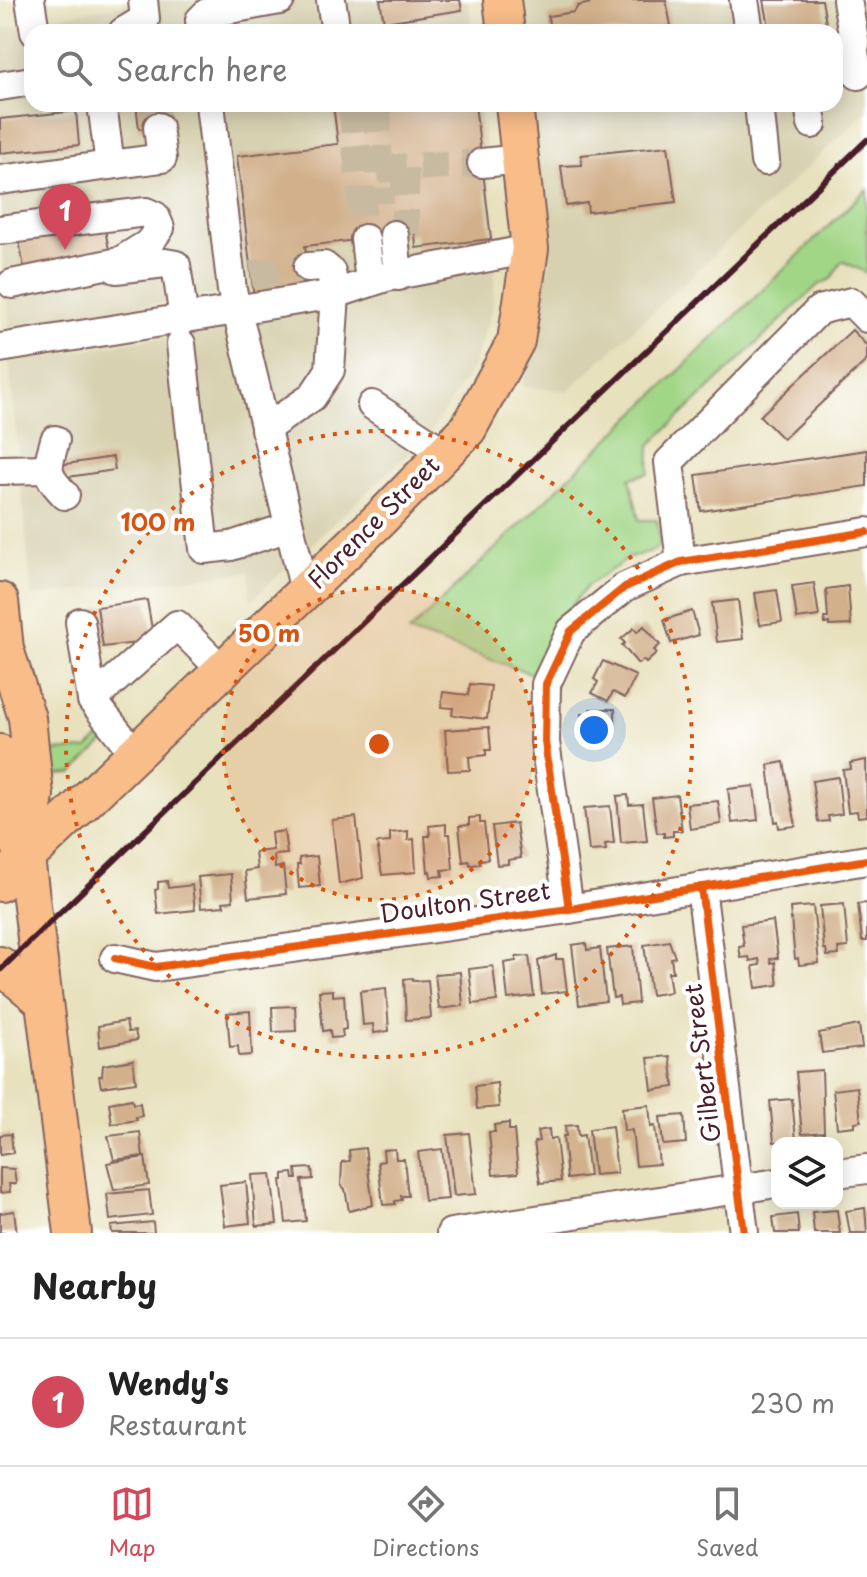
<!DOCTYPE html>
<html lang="en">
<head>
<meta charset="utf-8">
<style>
  body { margin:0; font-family:"Playpen Sans",sans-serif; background:#f2f2f2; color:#222 }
  .controls { position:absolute; right:24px; bottom:24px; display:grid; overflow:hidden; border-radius:16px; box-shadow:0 4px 20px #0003 }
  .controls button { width:72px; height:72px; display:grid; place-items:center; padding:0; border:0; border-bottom:2px solid #e0e0e0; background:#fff; color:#222; font:40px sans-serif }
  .you { position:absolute; left:594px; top:730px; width:28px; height:28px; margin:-20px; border:6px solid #fff; border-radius:50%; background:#1a73e8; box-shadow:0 0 0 12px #1a73e833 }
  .badge { display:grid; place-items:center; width:52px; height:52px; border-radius:50%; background:#d1495b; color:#fff; font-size:26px; font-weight:700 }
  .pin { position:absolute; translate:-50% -66px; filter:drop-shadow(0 2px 4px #0008) }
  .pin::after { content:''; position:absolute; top:42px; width:28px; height:24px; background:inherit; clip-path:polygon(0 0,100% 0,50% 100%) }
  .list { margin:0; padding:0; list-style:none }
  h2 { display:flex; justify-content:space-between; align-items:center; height:104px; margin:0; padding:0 32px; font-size:34px }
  h2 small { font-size:26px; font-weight:400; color:#767676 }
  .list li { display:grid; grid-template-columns:52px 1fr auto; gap:24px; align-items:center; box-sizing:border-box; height:128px; padding:0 32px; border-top:2px solid #e0e0e0 }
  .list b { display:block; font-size:30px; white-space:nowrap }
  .list p { margin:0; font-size:26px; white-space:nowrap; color:#767676 }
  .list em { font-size:26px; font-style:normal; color:#767676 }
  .icon { flex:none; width:44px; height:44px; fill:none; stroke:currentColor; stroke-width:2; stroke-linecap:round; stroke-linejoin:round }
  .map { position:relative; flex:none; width:867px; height:1233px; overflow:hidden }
  .search { position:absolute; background:#fff; box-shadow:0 4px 20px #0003; left:24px; right:24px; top:24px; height:88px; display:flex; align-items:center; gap:20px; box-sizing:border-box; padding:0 28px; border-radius:24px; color:#767676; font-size:30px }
  .sheet { height:232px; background:#fff }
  nav { display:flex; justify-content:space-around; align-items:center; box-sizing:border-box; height:112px; border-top:2px solid #e0e0e0; background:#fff; font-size:22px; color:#767676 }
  nav a { display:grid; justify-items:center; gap:4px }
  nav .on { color:#d1495b }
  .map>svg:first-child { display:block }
</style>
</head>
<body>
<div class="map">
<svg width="867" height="1233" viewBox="0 0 867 1233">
  <rect width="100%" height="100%" fill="#fff"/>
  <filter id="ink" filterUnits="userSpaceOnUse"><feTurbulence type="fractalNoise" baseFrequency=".0125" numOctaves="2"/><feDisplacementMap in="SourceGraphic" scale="16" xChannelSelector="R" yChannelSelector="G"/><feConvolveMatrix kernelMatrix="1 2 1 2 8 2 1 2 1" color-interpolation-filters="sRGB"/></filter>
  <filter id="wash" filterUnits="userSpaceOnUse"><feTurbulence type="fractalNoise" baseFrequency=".006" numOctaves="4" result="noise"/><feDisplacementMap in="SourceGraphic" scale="32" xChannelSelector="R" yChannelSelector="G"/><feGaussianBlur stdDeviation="1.8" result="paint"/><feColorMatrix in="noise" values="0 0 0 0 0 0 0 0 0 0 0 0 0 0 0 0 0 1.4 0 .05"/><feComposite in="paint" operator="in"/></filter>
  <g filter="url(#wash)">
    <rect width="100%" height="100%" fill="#e8e1bd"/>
    <!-- built -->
    <g fill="#d8d1b1">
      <polygon points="143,0 468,0 472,32 32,32 32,104 480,104 496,241 493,306 474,365 429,434 251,601 249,572 32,596 9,361 219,328 215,294 10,329 0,233 0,32 4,28"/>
      <polygon points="520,0 867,0 867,111 568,391 522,386 550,258 532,104 835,104 835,32 523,32"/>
    </g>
    <!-- green -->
    <g fill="#a2d687" stroke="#767a59" stroke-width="2">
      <polygon points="867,189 867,273 842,261 831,279 818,285 650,445 649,473 630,478 639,520 657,520 660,543 655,550 631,557 588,585 553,629 533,674 409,632"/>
      <polygon points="104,733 106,740 72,773 56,774 52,751 88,749"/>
    </g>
    <g id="blocks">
      <!-- building -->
      <g fill="#d2b08b">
        <polygon points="380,0 460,0 462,10 384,22"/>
        <polygon points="592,0 666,0 671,26 637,32 550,32 548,16 574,12 578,6 591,3"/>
        <polygon points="764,0 822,0 826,23 770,32"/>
        <polygon points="136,104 165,104 167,126 139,129"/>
        <polygon points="333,104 475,104 491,239 416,248 415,233 305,246 311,291 254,298 237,156 338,144"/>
        <polygon points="76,111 79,145 0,153 0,119"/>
        <polygon points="668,146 676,202 588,212 587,203 566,206 561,166 582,165 581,155"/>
        <polygon points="104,225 111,259 25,273 19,241"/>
        <polygon points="852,330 867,346 867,360 783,439 760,416"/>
        <polygon points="867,450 867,486 701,511 696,475"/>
        <polygon points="113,457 115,470 54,479 53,466"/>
        <polygon points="814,583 819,616 797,619 792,586"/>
        <polygon points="848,586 851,625 829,626 829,623 825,624 824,618 828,618 826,589"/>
        <polygon points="777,590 782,622 760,625 755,593"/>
        <polygon points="147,600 154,641 103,647 97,607"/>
        <polygon points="738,600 743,639 717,642 712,603"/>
        <polygon points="692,611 699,635 671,643 664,620"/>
        <polygon points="644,626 660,645 654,650 657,653 646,663 643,660 638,664 622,645 625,643 621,639 634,628 637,632"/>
        <polygon points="603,661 636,676 625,698 613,692 608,701 592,693 598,682 594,679"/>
        <polygon points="470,684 491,686 487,719 452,715 453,708 441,707 443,692 468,695"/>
        <polygon points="590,709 615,709 615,738 581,738 581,714 590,714"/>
        <polygon points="489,727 491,750 486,750 486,755 469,757 470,770 448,771 445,730"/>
        <polygon points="866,760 867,816 858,817 857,811 848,812 843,770 851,769 850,763"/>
        <polygon points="784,762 796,826 779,828 778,821 775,822 768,765"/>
        <polygon points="838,777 842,814 828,816 829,821 818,822 812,781"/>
        <polygon points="754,786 758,820 732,823 728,789"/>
        <polygon points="628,795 629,805 643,804 647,841 621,843 617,796"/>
        <polygon points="677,795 682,831 673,831 673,836 664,837 664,833 657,833 652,798"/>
        <polygon points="718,801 721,824 690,829 687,804"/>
        <polygon points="610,806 614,843 605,844 606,850 589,851 584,808"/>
        <polygon points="356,817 363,878 339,884 332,820"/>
        <polygon points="480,817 480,823 484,823 488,859 479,860 480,864 470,865 469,861 463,862 459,826 469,825 469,818"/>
        <polygon points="516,823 521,858 508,860 508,864 497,865 492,826"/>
        <polygon points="446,824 446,834 450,834 453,869 442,870 443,876 431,877 430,871 428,872 425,836 430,836 429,826"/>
        <polygon points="284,831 287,854 274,855 275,868 283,866 286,894 248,898 245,871 257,869 255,852 273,850 271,833"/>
        <polygon points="408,831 408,840 414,839 416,872 382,875 377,843 390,842 390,833"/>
        <polygon points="317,856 320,886 299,888 297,865 300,865 299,858"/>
        <polygon points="231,874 233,901 223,902 224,906 201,908 198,877"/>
        <polygon points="167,881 168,888 192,885 195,910 158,914 155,890 158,889 158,882"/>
        <polygon points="867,903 867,941 862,941 858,904"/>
        <polygon points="844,904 848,947 838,948 839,955 827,956 826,949 824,949 820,906"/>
        <polygon points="813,906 819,963 799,965 798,958 795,959 790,908"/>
        <polygon points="773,921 778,958 770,959 771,963 775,962 778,985 756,988 753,966 760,965 759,959 750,961 749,957 741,958 739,947 744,946 741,925"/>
        <polygon points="669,941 675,957 671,958 673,972 668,972 671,992 651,995 644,945"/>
        <polygon points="586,943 587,950 600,948 606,1001 579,1005 572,945"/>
        <polygon points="633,946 638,1003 620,1005 619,997 613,998 607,949"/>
        <polygon points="556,955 556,959 563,959 567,991 542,994 538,961"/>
        <polygon points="529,956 534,996 508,999 504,963 516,961 516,957"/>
        <polygon points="493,966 497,1001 473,1004 469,969"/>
        <polygon points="460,972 463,1006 439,1009 435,974"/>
        <polygon points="412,978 413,981 428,980 431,1018 406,1020 404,979"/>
        <polygon points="386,988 389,1031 374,1033 373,1024 363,1025 360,991"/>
        <polygon points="333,990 333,996 344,995 346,1029 342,1030 343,1037 331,1038 330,1030 323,1031 319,991"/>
        <polygon points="295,1006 296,1031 273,1032 272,1007"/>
        <polygon points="250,1011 252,1055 239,1056 238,1046 230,1047 227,1013"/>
        <polygon points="126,1021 128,1032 135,1031 137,1040 100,1047 98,1026"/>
        <polygon points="859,1025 862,1048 822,1053 819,1033"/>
        <polygon points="670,1056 674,1087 652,1090 648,1058"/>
        <polygon points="133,1060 136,1082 101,1087 99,1076 102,1076 103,1065"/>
        <polygon points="822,1070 824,1132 802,1134 796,1072"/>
        <polygon points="497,1083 499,1107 477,1109 475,1086"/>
        <polygon points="857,1087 861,1121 855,1122 855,1126 837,1128 833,1090"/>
        <polygon points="132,1099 133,1104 140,1103 142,1116 136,1117 137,1120 112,1124 109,1103"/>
        <polygon points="792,1099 796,1140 774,1142 770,1101"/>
        <polygon points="649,1105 651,1127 655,1126 659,1164 636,1166 632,1130 624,1131 622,1108"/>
        <polygon points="684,1115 686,1143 663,1145 660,1117"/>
        <polygon points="509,1123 509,1130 514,1130 518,1173 493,1175 489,1132 495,1132 494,1125"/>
        <polygon points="577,1125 578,1136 584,1135 589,1176 567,1179 563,1136 566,1136 565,1126"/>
        <polygon points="612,1126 617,1173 594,1175 589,1129"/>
        <polygon points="549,1129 550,1139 556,1138 561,1181 540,1183 534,1142 539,1141 537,1131"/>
        <polygon points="140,1132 143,1156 114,1160 108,1136"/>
        <polygon points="469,1133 476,1194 454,1196 447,1135"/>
        <polygon points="11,1134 13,1153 0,1155 0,1135"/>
        <polygon points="365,1148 373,1205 349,1211 345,1189 341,1185 342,1162 350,1161 349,1150"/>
        <polygon points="395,1149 396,1159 404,1159 408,1196 401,1196 402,1200 395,1201 395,1204 383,1205 378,1162 384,1161 383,1150"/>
        <polygon points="442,1149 448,1199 424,1201 418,1152"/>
        <polygon points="145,1157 149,1185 114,1190 107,1163"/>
        <polygon points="0,1168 14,1169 16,1184 9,1184 10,1192 0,1193"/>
        <polygon points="312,1168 313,1179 302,1180 306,1221 286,1223 281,1180 283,1180 283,1174 293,1173 294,1179 297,1179 296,1169"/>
        <polygon points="271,1174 277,1224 256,1226 252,1175"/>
        <polygon points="246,1182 250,1223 225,1226 220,1185"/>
        <polygon points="149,1190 152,1215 110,1220 107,1194"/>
        <polygon points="865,1208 867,1233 850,1233 846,1211"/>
        <polygon points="837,1210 840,1233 814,1233 812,1212"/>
        <polygon points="14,1211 17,1233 0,1233 0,1213"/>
        <polygon points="797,1214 799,1233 775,1233 773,1217"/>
        <polygon points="153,1222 154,1233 112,1233 111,1226"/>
      </g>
    </g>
  </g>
  <g filter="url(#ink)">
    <use href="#blocks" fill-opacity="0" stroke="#81635e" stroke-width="2"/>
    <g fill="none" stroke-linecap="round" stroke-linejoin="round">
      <!-- minor-tunnel -->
      <g stroke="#c8baa0" stroke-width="28" stroke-dasharray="28 14" stroke-linecap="butt">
        <polyline points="155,104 158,127"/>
        <polyline points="352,104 365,239"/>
        <polyline points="377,104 380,203"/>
        <polyline points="405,168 405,234"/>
        <polyline points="378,169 482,163"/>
        <polyline points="251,275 308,267"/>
      </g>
      <!-- minor casing -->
      <g stroke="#81635e" stroke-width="32">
        <g id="minor">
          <polyline points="30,0 35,32"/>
          <polyline points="331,0 336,32"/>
          <polyline points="744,0 749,32"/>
          <polyline points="123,32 145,19 143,0"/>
          <polyline points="201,32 200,20 207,13 280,0"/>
          <polyline points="853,46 858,75"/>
          <polyline points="835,48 855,45 847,0"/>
          <polyline points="0,86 32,81"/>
          <polyline points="210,104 232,290 305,591"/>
          <polyline points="759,104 765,161"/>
          <polyline points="809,104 812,124"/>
          <polyline points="482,163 520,159"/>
          <polyline points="110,165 162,158 158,127"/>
          <polyline points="0,180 110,165 102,104"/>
          <polyline points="0,230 146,212 155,216 160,228 148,244 119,262 12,284"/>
          <polyline points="394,235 398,276"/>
          <polyline points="365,239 370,282"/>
          <polyline points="116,269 165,263 176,265 184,319"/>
          <polyline points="181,344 204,549 231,546 289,527"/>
          <polyline points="0,348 335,294 331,272 324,266 308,267"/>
          <polyline points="372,405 445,453"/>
          <polyline points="265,429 312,397 330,370 335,294 386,277 530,249"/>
          <path d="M55,440C47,470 43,472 65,495"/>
          <polyline points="0,470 47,469"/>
          <polyline points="681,562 669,462 819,310 851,302 867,318"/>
          <polyline points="80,622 92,700"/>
          <polyline points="135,754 92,700 177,625 222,670"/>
          <polyline points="701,887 744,1233"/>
          <polyline points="569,909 545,742 546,684 571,631 625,587 681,562 867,532"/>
          <polyline points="115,958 156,967 569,909 867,860"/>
          <polyline points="837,1173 867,1169"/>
          <polyline points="451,1233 777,1183"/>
        </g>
      </g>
      <!-- major casing -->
      <g stroke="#81635e" stroke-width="40">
        <g id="major">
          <polyline points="502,0 506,32"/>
          <polyline points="0,601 5,649 2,671"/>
          <polyline points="5,649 27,718 35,795 26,858 73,1233"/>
          <polyline points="0,753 7,820 26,858"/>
          <polyline points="0,883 380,519 468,429 516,341 530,249 514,104"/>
          <polyline points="0,965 42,1000"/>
        </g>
      </g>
      <!-- minor -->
      <use href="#minor" stroke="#fff" stroke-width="28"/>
      <!-- major -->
      <use href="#major" stroke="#f8bd89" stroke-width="36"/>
      <!-- rail -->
      <polyline stroke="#4a1f2b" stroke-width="6" points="0,970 867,140"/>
      <!-- cycleway casing -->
      <g stroke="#fff" stroke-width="13">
        <g id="cycleway">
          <polyline points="701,887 744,1233"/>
          <polyline points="569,909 545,742 546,684 571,631 625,587 681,562 867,532"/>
          <polyline points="115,958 156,967 569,909 867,860"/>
        </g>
      </g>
      <!-- cycleway -->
      <use href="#cycleway" stroke="#e8590c" stroke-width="8"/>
    </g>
  </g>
  <!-- distance rings -->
  <circle cx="379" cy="744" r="156" fill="#d8530f" fill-opacity=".12"/>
  <g fill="none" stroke="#d8530f" stroke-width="4" stroke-dasharray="4 8">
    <circle cx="379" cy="744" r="156"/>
    <circle cx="379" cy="744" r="313"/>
  </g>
  <g text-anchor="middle" stroke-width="8" stroke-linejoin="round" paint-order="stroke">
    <!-- street labels -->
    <g font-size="24" fill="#4a1f2b" stroke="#fff">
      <text transform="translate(374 523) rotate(-45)" y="8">Florence Street</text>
      <text transform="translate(465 903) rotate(-8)" y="8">Doulton Street</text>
      <text transform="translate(703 1063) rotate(-97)" y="8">Gilbert Street</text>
    </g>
  </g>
  <circle cx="379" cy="744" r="12" fill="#d8530f" stroke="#fff" stroke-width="4"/>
  <g font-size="24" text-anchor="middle" font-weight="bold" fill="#d8530f" stroke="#fff" stroke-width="8" stroke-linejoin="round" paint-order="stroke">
    <text x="158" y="531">100 m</text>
    <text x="269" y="642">50 m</text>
  </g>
</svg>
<div class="controls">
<button><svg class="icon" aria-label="layers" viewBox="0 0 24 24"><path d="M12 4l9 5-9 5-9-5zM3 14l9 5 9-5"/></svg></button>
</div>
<div class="you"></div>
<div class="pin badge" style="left:65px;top:250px">1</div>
<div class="search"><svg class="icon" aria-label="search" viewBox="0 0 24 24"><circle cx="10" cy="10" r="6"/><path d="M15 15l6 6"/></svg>Search here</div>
</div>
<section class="sheet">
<h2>Nearby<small></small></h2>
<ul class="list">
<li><span class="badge">1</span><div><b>Wendy's</b><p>Restaurant</p></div><em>230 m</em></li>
</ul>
</section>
<nav>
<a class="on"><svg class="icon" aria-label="map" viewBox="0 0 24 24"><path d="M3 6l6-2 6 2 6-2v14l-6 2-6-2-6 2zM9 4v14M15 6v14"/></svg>Map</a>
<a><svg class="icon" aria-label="directions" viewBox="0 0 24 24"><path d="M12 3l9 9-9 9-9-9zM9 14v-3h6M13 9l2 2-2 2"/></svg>Directions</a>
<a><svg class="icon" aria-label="saved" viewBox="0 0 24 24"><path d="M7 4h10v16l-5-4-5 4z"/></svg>Saved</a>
</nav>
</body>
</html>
